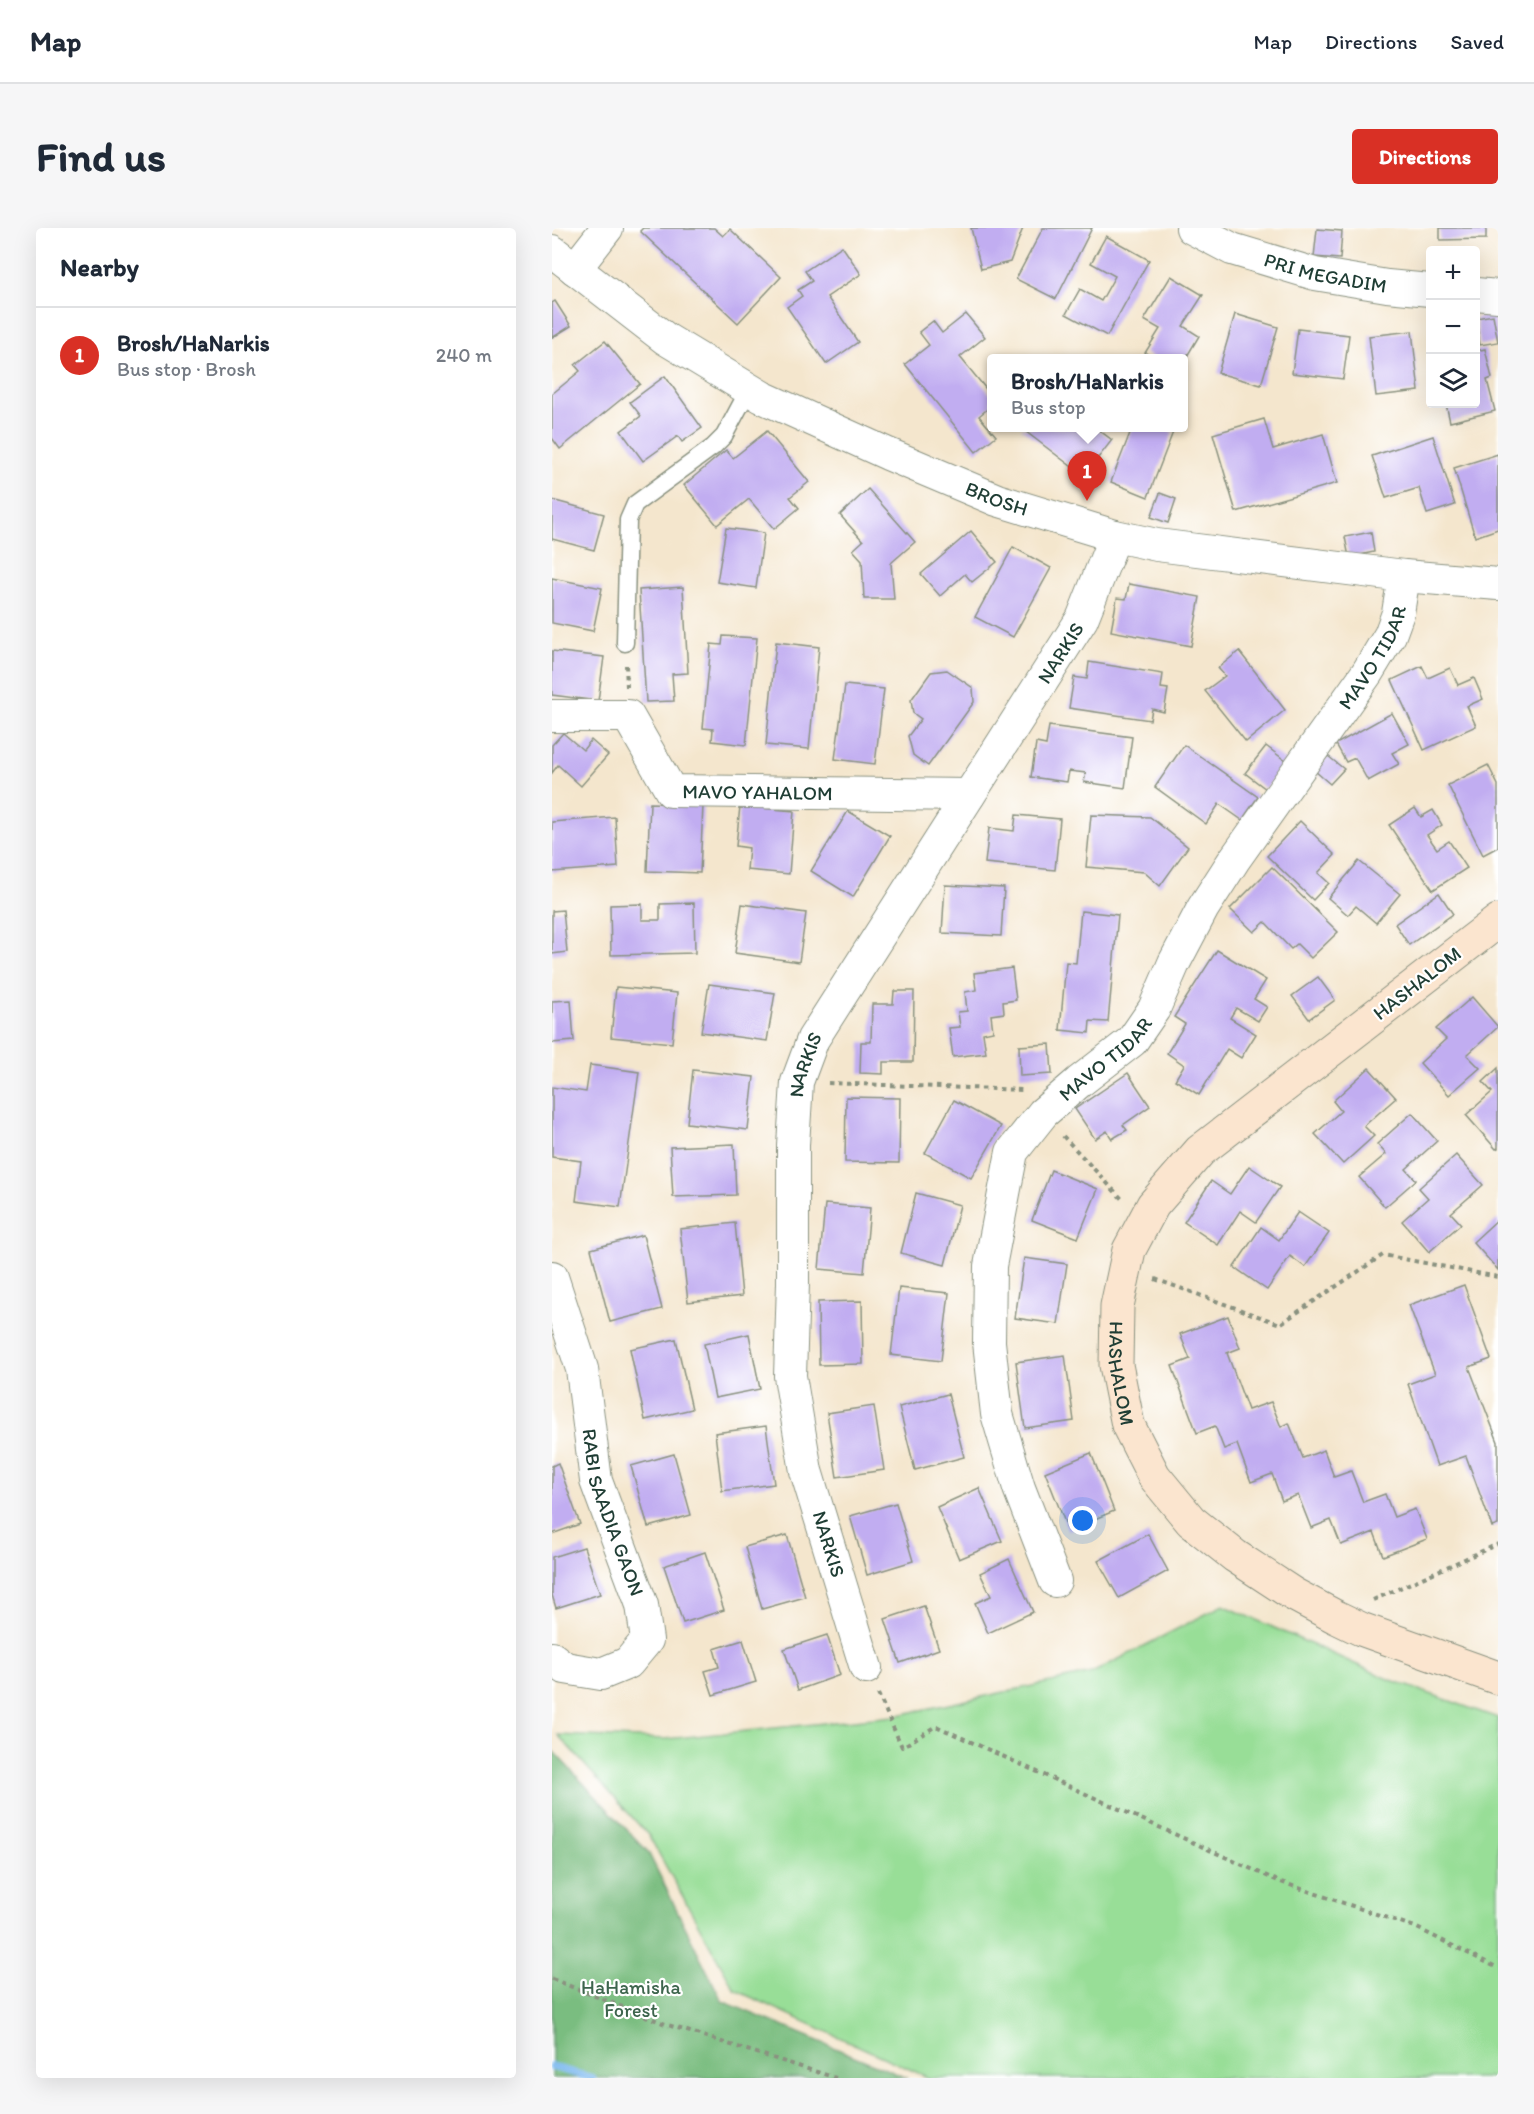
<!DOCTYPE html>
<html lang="en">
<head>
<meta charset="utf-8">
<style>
  body { margin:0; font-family:Itim,sans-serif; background:#f6f6f7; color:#1f2937 }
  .controls { position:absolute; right:18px; top:18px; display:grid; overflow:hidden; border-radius:6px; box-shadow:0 6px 24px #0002 }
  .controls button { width:54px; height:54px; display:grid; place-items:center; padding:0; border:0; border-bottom:2px solid #e0e1e3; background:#fff; color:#1f2937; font:30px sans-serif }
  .you { position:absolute; left:531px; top:1293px; width:21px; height:21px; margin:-15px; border:4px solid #fff; border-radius:50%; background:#1a73e8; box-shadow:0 0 0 9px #1a73e833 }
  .badge { display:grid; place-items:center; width:39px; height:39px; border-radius:50%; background:#d93025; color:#fff; font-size:20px; font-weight:700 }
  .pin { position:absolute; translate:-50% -50px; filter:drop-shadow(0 2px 3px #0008) }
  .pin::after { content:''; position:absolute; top:32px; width:21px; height:18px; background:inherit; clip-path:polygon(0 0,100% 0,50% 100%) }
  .popup { position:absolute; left:435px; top:126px; width:201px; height:78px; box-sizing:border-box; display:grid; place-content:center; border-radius:6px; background:#fff; filter:drop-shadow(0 2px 4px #0005); font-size:20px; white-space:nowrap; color:#747a83 }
  .popup b { font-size:22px; color:#1f2937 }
  .popup::after { content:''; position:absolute; left:50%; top:100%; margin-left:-12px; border:12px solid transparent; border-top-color:#fff }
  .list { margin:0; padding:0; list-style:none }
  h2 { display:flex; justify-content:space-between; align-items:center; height:78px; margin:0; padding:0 24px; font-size:26px }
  h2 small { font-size:20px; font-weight:400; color:#747a83 }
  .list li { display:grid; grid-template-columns:39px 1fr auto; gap:18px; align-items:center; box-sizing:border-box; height:96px; padding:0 24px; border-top:2px solid #e0e1e3 }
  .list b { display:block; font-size:22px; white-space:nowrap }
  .list p { margin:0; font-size:20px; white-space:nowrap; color:#747a83 }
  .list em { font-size:20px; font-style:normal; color:#747a83 }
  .icon { flex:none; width:33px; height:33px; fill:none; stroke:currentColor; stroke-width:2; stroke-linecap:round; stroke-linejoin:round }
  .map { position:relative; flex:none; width:946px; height:1850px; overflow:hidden; border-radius:6px }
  header { display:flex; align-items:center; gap:36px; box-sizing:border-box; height:84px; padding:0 30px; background:#fff; border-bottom:2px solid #e0e1e3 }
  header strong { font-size:28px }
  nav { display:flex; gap:33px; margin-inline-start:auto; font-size:21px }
  .intro { display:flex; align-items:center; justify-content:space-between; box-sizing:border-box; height:144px; padding:0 36px }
  h1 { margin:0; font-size:42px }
  .button { padding:15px 27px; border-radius:6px; background:#d93025; color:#fff; font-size:21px; font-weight:700 }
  main { display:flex; gap:36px; padding:0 36px }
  aside { flex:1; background:#fff; border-radius:6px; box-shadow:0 6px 24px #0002 }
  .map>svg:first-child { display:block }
</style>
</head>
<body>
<header>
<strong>Map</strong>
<nav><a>Map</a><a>Directions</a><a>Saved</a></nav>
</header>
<div class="intro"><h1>Find us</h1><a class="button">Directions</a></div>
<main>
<aside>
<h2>Nearby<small></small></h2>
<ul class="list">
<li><span class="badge">1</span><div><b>Brosh/HaNarkis</b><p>Bus stop · Brosh</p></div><em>240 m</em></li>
</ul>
</aside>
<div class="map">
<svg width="946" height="1850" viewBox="0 0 946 1850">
  <rect width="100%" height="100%" fill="#fff"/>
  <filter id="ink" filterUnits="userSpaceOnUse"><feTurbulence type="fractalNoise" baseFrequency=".0167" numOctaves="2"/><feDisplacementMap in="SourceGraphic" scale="12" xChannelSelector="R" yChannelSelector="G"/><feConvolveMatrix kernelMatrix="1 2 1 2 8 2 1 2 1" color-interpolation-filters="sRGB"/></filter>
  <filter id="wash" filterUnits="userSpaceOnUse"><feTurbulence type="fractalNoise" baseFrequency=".008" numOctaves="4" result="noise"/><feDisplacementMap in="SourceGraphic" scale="24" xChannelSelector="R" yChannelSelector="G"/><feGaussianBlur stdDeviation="1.35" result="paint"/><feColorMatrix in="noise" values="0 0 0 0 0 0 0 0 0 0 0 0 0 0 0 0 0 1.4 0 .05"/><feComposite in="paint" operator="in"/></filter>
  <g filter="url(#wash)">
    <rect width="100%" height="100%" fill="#f4e6cd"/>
    <!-- green -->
    <polygon fill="#98de97" stroke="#5c8e66" stroke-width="1.5" points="671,1377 839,1452 946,1490 946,1850 377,1850 183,1762 97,1608 6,1507 114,1511 342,1488 540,1445"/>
    <!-- forest -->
    <polygon fill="#7abd80" stroke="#4c7d5a" stroke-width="1.5" points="0,1522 96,1624 170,1773 355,1850 0,1850"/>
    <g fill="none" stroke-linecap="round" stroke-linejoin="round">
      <!-- stream -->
      <polyline stroke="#7db9ef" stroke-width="8" points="0,1839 40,1850"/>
    </g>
    <g id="blocks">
      <!-- building -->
      <g fill="#c1adf1">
        <polygon points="91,0 162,0 171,8 178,1 229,49 186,95 88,3"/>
        <polygon points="419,0 471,0 458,34 429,41"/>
        <polygon points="491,0 540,0 504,71 464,51"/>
        <polygon points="888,0 934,0 934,11 888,12"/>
        <polygon points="765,1 790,3 788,31 762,29"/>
        <polygon points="554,8 597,32 555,108 514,86 528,61 549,73 563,48 539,35"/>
        <polygon points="290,18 309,46 275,69 306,114 274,136 235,79 250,68 246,62 260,53 253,43"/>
        <polygon points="619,48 651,67 631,98 647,108 631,135 631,130 602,130 593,125 608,101 592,92"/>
        <polygon points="3,73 19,98 0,110 0,75"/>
        <polygon points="414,86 433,109 408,129 439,167 439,178 427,188 444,208 424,224 353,136 377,117 367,104 381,93 390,105"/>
        <polygon points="683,86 726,99 709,157 666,145"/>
        <polygon points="941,87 946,114 928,117 924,90"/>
        <polygon points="746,101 797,107 791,151 740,145"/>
        <polygon points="860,103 867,163 824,168 817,108"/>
        <polygon points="53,113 88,156 8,221 0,210 0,166 28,143 23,137"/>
        <polygon points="933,121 940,150 935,152 943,183 898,194 894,176 924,176 924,123"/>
        <polygon points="113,148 150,200 130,214 126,208 91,233 69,203 89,188 78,174"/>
        <polygon points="712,191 721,221 771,206 785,255 684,284 661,206"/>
        <polygon points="469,200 544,200 560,212 532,248"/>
        <polygon points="580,200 609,200 621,204 596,269 559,254"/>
        <polygon points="215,203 257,254 238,269 247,280 222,301 197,271 165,297 132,257 174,222 181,230"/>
        <polygon points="881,208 903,277 875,286 867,260 834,270 820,228"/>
        <polygon points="946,226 946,301 923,309 902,240"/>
        <polygon points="316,261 363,314 339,335 342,371 312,371 310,332 301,322 311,313 288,287"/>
        <polygon points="608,265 624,271 616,295 599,289"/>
        <polygon points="0,272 52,286 42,322 0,311"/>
        <polygon points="174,300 212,305 204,360 165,354"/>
        <polygon points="419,303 445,334 420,354 413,346 388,368 369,346"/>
        <polygon points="819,304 822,324 797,329 793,309"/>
        <polygon points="461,319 499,340 461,409 423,389"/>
        <polygon points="0,350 50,360 41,403 0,395"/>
        <polygon points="577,356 648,369 639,418 559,403 565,370 574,371"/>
        <polygon points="131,359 136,445 120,446 122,473 94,474 87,362"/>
        <polygon points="171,408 205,410 194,517 160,513 161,501 151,500 159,416 170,417"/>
        <polygon points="224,414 267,419 257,521 214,517"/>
        <polygon points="0,423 52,429 46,473 0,467"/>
        <polygon points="687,423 733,482 694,514 653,463 673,448 666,440"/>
        <polygon points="537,434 611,446 609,460 616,461 612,484 600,481 598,492 517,480 522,449 535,451"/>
        <polygon points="870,438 876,450 898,440 906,457 922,450 931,471 915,478 924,498 872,522 840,452"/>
        <polygon points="395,442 421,460 422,474 376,538 361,527 356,508 369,491 361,485 359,472 379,444"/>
        <polygon points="293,457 332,461 323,536 283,531"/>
        <polygon points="840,485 857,516 840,525 847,536 816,553 803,530 794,534 784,516"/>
        <polygon points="497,498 580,509 573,560 532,554 534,545 517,543 515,554 479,549 484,515 494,517"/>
        <polygon points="11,505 31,522 39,512 56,527 29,558 6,537 0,545 0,517"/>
        <polygon points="632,517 706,569 690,592 667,576 654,596 603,559"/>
        <polygon points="714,518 735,534 714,561 693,545"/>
        <polygon points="776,528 792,541 778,556 763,543"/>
        <polygon points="936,537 946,557 946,619 931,627 896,557"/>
        <polygon points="98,575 151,577 148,645 95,643"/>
        <polygon points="188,578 242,583 237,646 195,642 197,620 184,618"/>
        <polygon points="863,580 869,589 881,582 890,597 875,607 885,621 897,613 915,640 881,662 837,597"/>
        <polygon points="296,583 338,608 301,669 259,643"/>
        <polygon points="464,587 508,591 503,642 433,635 437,600 462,603"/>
        <polygon points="539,587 598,589 636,619 608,658 592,644 534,639"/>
        <polygon points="63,589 66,639 0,644 0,594"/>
        <polygon points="748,593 783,627 766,645 777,655 761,672 715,628"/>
        <polygon points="807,633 848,666 824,695 804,678 796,687 776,670"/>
        <polygon points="720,639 786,704 759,730 745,716 739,721 713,694 702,704 678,681"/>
        <polygon points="393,657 452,660 449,708 390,705"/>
        <polygon points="887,665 901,686 857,717 843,696"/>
        <polygon points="142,675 143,725 59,727 58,677 90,676 90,692 108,692 108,676"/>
        <polygon points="190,676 254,685 247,734 183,725"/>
        <polygon points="11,682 15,724 0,726 0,683"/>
        <polygon points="529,683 566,687 556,794 538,793 537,805 508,802 514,734 524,735"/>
        <polygon points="665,722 714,752 702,771 715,779 706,793 684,780 678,790 704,806 689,830 675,821 647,867 623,852 632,837 615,825 633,796 622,789"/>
        <polygon points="460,740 464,772 451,774 452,785 439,787 441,803 431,805 434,825 401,829 397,800 408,799 406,784 415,783 413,764 424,762 422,745"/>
        <polygon points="766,749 783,772 757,791 740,768"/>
        <polygon points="157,756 223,765 215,813 149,804"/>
        <polygon points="64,759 125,765 120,815 59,809"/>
        <polygon points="342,763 362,763 361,834 331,834 331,846 308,845 309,814 319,814 320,776 341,776"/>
        <polygon points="920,769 946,799 915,827 928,840 897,867 868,835 894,811 884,801"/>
        <polygon points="19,772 22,813 0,815 0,773"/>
        <polygon points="498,816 500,846 468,848 467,818"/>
        <polygon points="38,837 87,844 68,979 24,973 29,933 0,929 0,859 34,864"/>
        <polygon points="817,840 844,870 812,898 822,908 791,936 763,906 789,883 781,873"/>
        <polygon points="946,840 946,920 944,921 914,887 940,864 931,854"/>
        <polygon points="141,842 202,849 196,902 135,895"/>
        <polygon points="576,845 598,878 571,897 575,902 560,911 555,903 543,911 523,881"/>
        <polygon points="294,869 348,870 347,935 293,934"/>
        <polygon points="402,872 449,898 419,950 373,925"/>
        <polygon points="860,885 885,913 854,941 864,952 833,979 807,949 834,926 825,916"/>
        <polygon points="182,916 184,967 121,969 118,919"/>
        <polygon points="904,927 931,957 899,985 909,996 877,1024 850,993 876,970 867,960"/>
        <polygon points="697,938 728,959 704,994 688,983 666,1017 632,994 659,953 678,966"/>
        <polygon points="499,942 546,961 526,1010 480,992"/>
        <polygon points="364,965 408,977 393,1037 349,1025"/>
        <polygon points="273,976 318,980 312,1045 267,1041"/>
        <polygon points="746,984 777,1005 753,1039 738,1028 715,1062 682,1039 709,999 727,1012"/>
        <polygon points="946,991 946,1042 921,1014"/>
        <polygon points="183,995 190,1068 136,1074 128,1001"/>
        <polygon points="91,1007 110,1081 58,1094 39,1021"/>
        <polygon points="472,1030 515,1036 506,1096 463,1090"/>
        <polygon points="912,1057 939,1131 917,1139 946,1214 946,1297 940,1299 914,1228 885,1238 856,1156 883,1146 857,1077"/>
        <polygon points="347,1060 397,1065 389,1133 339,1127"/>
        <polygon points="310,1073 311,1136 267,1137 266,1074"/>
        <polygon points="676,1088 688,1120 675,1125 696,1182 719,1174 729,1199 737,1195 751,1230 772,1222 782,1249 799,1243 811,1274 833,1266 842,1289 863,1281 875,1311 831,1328 822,1304 789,1317 779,1292 759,1300 746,1267 730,1273 720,1246 699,1254 685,1216 672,1221 663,1198 645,1205 620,1138 638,1131 628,1106"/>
        <polygon points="197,1106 208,1161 163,1170 152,1116"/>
        <polygon points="124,1111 140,1181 93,1192 78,1121"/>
        <polygon points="513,1127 522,1193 473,1200 464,1134"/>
        <polygon points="396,1166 412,1229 363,1242 347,1179"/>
        <polygon points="322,1178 332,1242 285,1249 275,1185"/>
        <polygon points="214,1198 222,1256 170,1263 163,1205"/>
        <polygon points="539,1225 562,1283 516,1302 493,1244"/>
        <polygon points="122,1226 139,1287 96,1299 79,1238"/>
        <polygon points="6,1235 28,1296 0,1306 0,1238"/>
        <polygon points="427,1260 450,1313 407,1331 385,1279"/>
        <polygon points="344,1275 361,1333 315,1347 298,1288"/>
        <polygon points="596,1306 616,1343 567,1370 546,1333"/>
        <polygon points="235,1307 253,1369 210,1381 193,1319"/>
        <polygon points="32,1319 48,1366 4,1380 0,1367 0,1329"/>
        <polygon points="153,1324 172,1382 131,1395 112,1338"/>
        <polygon points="457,1331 481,1384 436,1405 423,1375 439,1368 428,1345"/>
        <polygon points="372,1378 387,1421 348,1435 333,1391"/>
        <polygon points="275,1407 288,1447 246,1462 232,1421"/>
        <polygon points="191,1412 204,1454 161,1467 153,1443 167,1439 162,1421"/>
      </g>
    </g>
  </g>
  <g filter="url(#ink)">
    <use href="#blocks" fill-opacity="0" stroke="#8a9280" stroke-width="1.5"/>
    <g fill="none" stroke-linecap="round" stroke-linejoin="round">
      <!-- lane casing -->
      <g stroke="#8a9280" stroke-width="19">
        <polyline id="lane" points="73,415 76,292 83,276 161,219 172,208 197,161"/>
      </g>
      <!-- street casing -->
      <g stroke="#8a9280" stroke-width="34">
        <g id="street">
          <path id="s1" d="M640,0L680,21L763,46L835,58L878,62"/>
          <path id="s2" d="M0,23L114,111L210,169L336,226L445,272L563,308L605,317L852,348L946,356"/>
          <polyline points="23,41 55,0"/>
          <polyline points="924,66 946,68"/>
          <path id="s3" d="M0,488H76L119,563L417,567"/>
          <path id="s4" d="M0,1049L30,1141L44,1253L90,1377L95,1412L76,1435L49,1446L13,1440L0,1430"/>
          <path id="s5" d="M503,1353L467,1260L445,1186L437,1114L438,1038L460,924L491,885L527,854L580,813L602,781L622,735L651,680L682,632L815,445L838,407L846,385L852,348"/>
          <path id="s6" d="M314,1440L254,1243L238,1148L241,1055V917L245,854L261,811L530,391L563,308"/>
        </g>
      </g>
      <!-- secondary casing -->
      <g stroke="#8a9280" stroke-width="35">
        <g id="secondary">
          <path id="s7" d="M946,693L648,923L601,977L577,1022L565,1078L564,1137L576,1197L602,1248L639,1293L683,1328L741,1366L784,1389L809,1401L946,1450"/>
        </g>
      </g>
      <!-- path -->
      <g stroke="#8a9280" stroke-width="4" stroke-dasharray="4.5 4.5" stroke-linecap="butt">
        <polyline points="74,437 75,459"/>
        <polyline points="276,855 472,862"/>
        <polyline points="511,908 570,971"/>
        <polyline points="603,1051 728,1096 831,1027 946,1049"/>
        <polyline points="821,1372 946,1316"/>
        <polyline points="326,1466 350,1519 384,1498 726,1653 863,1699 946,1740"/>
        <polyline points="0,1751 116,1797 284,1850"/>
      </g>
      <!-- lane -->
      <use href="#lane" stroke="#fff" stroke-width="16"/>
      <!-- street -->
      <use href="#street" stroke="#fff" stroke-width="32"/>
      <!-- secondary -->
      <use href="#secondary" stroke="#fbe5cf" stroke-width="33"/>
    </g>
  </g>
  <g text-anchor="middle" stroke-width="4.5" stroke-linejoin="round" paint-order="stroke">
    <!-- street labels -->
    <g font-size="20" fill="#1f3d34" stroke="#fff">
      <text dy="7" stroke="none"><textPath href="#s1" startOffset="142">PRI MEGADIM</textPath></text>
      <text dy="7" stroke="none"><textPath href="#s2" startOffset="512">BROSH</textPath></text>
      <text dy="7" stroke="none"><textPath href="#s6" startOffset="1101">NARKIS</textPath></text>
      <text dy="7" stroke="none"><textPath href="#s5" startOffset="1060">MAVO TIDAR</textPath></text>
      <text dy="7" stroke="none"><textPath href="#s3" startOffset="249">MAVO YAHALOM</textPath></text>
      <text transform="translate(865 755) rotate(-38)" y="7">HASHALOM</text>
      <text dy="7" stroke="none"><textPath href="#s5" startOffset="574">MAVO TIDAR</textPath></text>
      <text dy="7" stroke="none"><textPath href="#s6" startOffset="615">NARKIS</textPath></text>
      <text dy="7" stroke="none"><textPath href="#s7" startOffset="624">HASHALOM</textPath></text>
      <text dy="7" stroke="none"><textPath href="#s4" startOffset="244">RABI SAADIA GAON</textPath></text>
      <text transform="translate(277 1316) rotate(73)" y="7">NARKIS</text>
    </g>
    <!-- park labels -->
    <g font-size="20" fill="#3d654d" stroke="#fff">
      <text x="79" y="1766">HaHamisha<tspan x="79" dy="23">Forest</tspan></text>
    </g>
  </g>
</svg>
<div class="controls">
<button>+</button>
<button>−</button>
<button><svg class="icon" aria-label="layers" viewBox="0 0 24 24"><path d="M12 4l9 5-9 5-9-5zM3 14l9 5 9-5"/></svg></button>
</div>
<div class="you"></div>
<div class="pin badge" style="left:535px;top:273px">1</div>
<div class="popup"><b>Brosh/HaNarkis</b>Bus stop</div>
</div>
</main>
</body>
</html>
